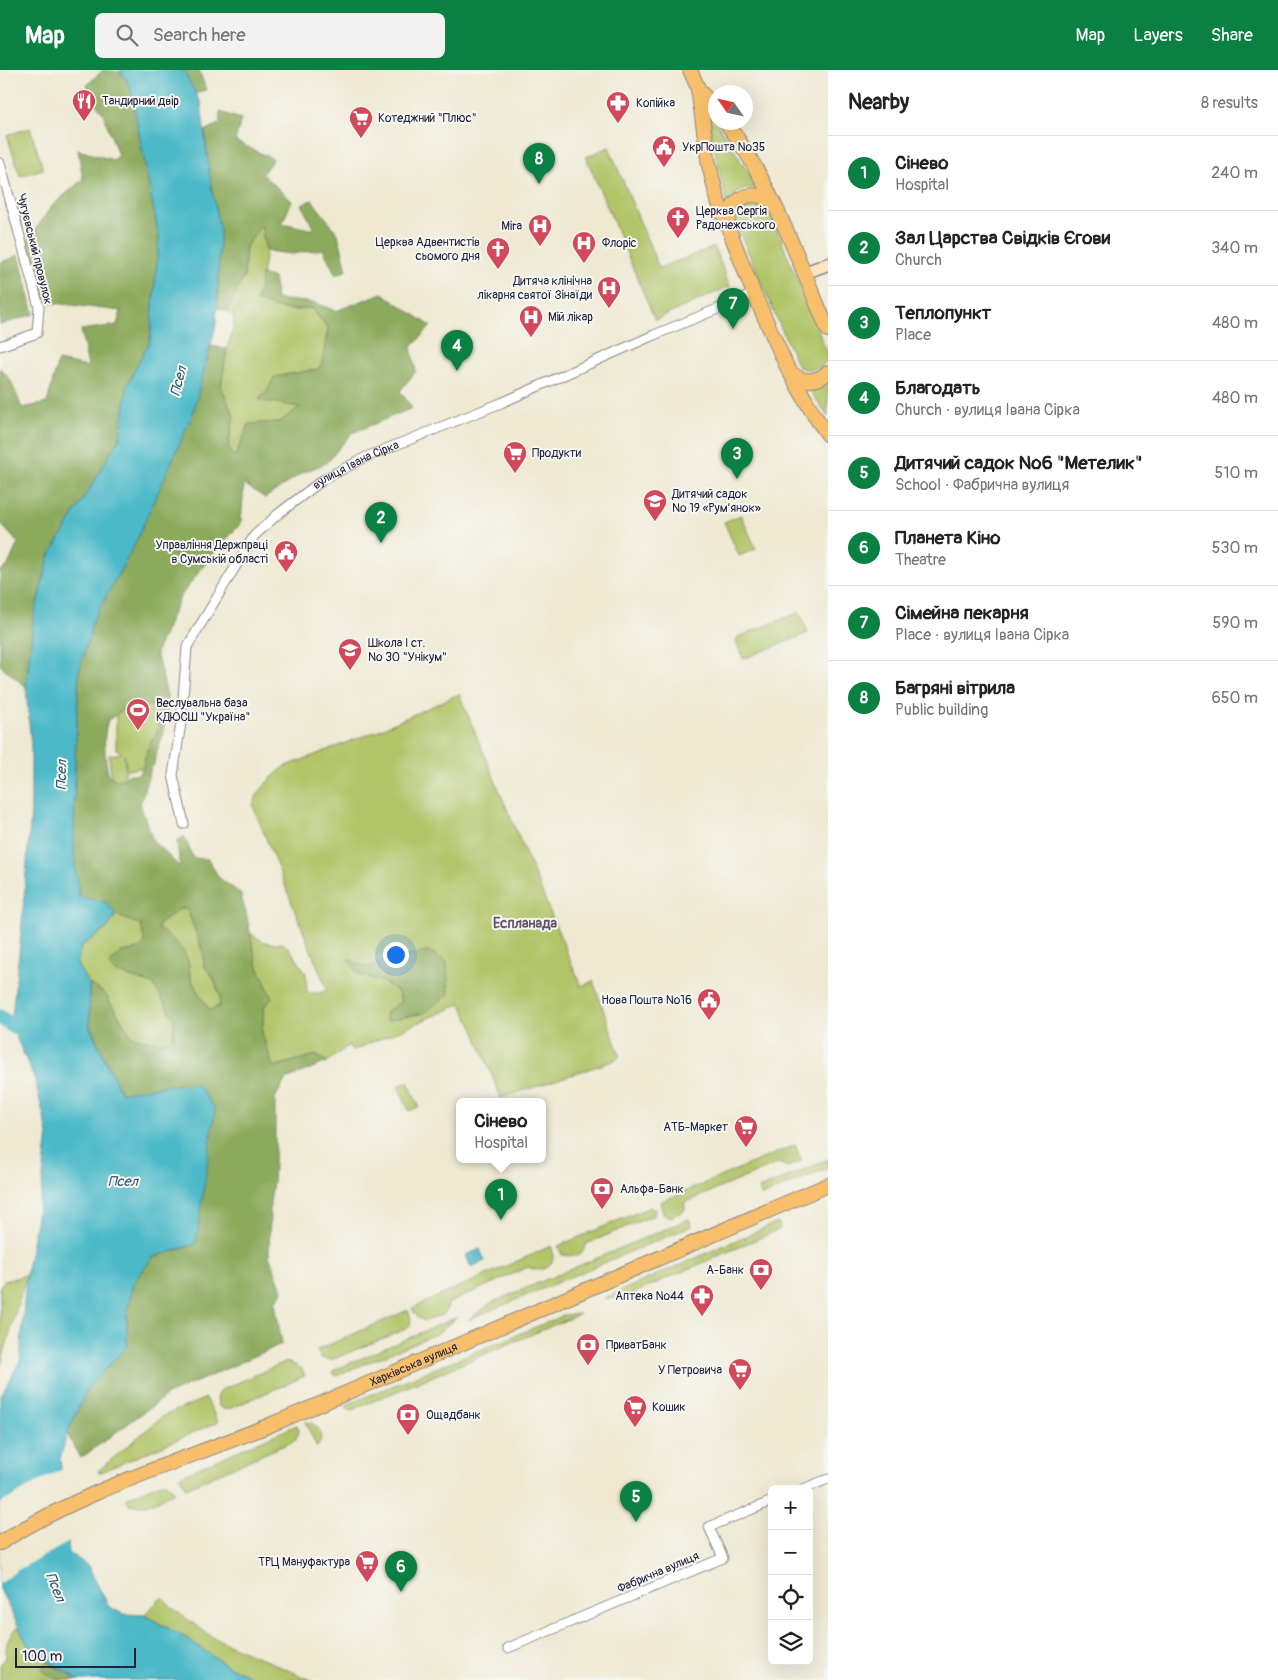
<!DOCTYPE html>
<html lang="en">
<head>
<meta charset="utf-8">
<style>
  body { margin:0; font-family:Pangolin,sans-serif; background:#f2f2f2; color:#222 }
  .controls { position:absolute; right:15px; bottom:15px; display:grid; overflow:hidden; border-radius:8px; box-shadow:0 5px 20px #0002 }
  .controls button { width:45px; height:45px; display:grid; place-items:center; padding:0; border:0; border-bottom:1px solid #e0e0e0; background:#fff; color:#222; font:25px sans-serif }
  .compass { position:absolute; left:708px; top:15px; width:45px; height:45px; border-radius:50%; background:#fff; box-shadow:0 5px 20px #0002; rotate:304deg }
  .scale { position:absolute; left:15px; bottom:12px; width:121px; box-sizing:border-box; padding-left:5px; border:2px solid #22223b; border-top:0; font-size:14px; line-height:18px; white-space:nowrap; color:#22223b; -webkit-text-stroke:4px #f6f6f2; paint-order:stroke }
  .you { position:absolute; left:395px; top:884px; width:18px; height:18px; margin:-12px; border:4px solid #fff; border-radius:50%; background:#1a73e8; box-shadow:0 0 0 8px #1a73e833 }
  .badge { display:grid; place-items:center; width:32px; height:32px; border-radius:50%; background:#0b8043; color:#fff; font-size:16px; font-weight:700 }
  .pin { position:absolute; translate:-50% -41px; filter:drop-shadow(0 1px 2px #0008) }
  .pin::after { content:''; position:absolute; top:26px; width:18px; height:15px; background:inherit; clip-path:polygon(0 0,100% 0,50% 100%) }
  .popup { position:absolute; left:456px; top:1028px; width:90px; height:65px; box-sizing:border-box; display:grid; place-content:center; border-radius:8px; background:#fff; filter:drop-shadow(0 1px 4px #0005); font-size:16px; white-space:nowrap; color:#767676 }
  .popup b { font-size:19px; color:#222 }
  .popup::after { content:''; position:absolute; left:50%; top:100%; margin-left:-10px; border:10px solid transparent; border-top-color:#fff }
  .list { margin:0; padding:0; list-style:none }
  h2 { display:flex; justify-content:space-between; align-items:center; height:65px; margin:0; padding:0 20px; font-size:21px }
  h2 small { font-size:16px; font-weight:400; color:#767676 }
  .list li { display:grid; grid-template-columns:32px 1fr auto; gap:15px; align-items:center; box-sizing:border-box; height:75px; padding:0 20px; border-top:1px solid #e0e0e0 }
  .list b { display:block; font-size:19px; white-space:nowrap }
  .list p { margin:0; font-size:16px; white-space:nowrap; color:#767676 }
  .list em { font-size:16px; font-style:normal; color:#767676 }
  .icon { flex:none; width:28px; height:28px; fill:none; stroke:currentColor; stroke-width:2; stroke-linecap:round; stroke-linejoin:round }
  .map { position:relative; flex:none; width:828px; height:1610px; overflow:hidden }
  header { display:flex; align-items:center; gap:30px; box-sizing:border-box; height:70px; padding:0 25px; background:#0b8043; color:#fff }
  header strong { font-size:24px }
  nav { display:flex; gap:28px; margin-inline-start:auto; font-size:18px }
  .search { width:350px; height:45px; background:#f2f2f2; display:flex; align-items:center; gap:12px; box-sizing:border-box; padding:0 18px; border-radius:8px; color:#767676; font-size:19px }
  main { display:flex }
  aside { flex:1; background:#fff }
  .map>svg:first-child { display:block }
</style>
</head>
<body>
<header>
<strong>Map</strong>
<div class="search"><svg class="icon" aria-label="search" viewBox="0 0 24 24"><circle cx="10" cy="10" r="6"/><path d="M15 15l6 6"/></svg>Search here</div>
<nav><a>Map</a><a>Layers</a><a>Share</a></nav>
</header>
<main>
<div class="map">
<svg width="828" height="1610" viewBox="0 0 828 1610">
  <rect width="100%" height="100%" fill="#f6f6f2"/>
  <filter id="ink" filterUnits="userSpaceOnUse"><feTurbulence type="fractalNoise" baseFrequency=".02" numOctaves="2"/><feDisplacementMap in="SourceGraphic" scale="10" xChannelSelector="R" yChannelSelector="G"/><feConvolveMatrix kernelMatrix="1 2 1 2 8 2 1 2 1" color-interpolation-filters="sRGB"/></filter>
  <filter id="wash" filterUnits="userSpaceOnUse"><feTurbulence type="fractalNoise" baseFrequency=".0096" numOctaves="4" result="noise"/><feDisplacementMap in="SourceGraphic" scale="20" xChannelSelector="R" yChannelSelector="G"/><feGaussianBlur stdDeviation="1.12" result="paint"/><feColorMatrix in="noise" values="0 0 0 0 0 0 0 0 0 0 0 0 0 0 0 0 0 1.4 0 .05"/><feComposite in="paint" operator="in"/></filter>
  <g filter="url(#wash)">
    <rect width="100%" height="100%" fill="#efe9d2"/>
    <!-- green -->
    <g fill="#b1c468" stroke="#6a7352">
      <path d="M711,46L713,47L758,118C744,117 734,122 727,134L708,50Z"/>
      <polygon points="30,58 43,99 20,106 7,65"/>
      <polygon points="609,77 659,198 714,177 730,216 655,250 586,87"/>
      <path d="M756,130L767,136L828,284C827,299 811,302 798,297L735,152V147L740,136Z"/>
      <polygon points="261,155 266,181 260,218 256,230 293,241 311,238 328,258 322,293 318,299 274,307 268,320 259,329 301,337 279,352 249,354 235,387 228,377 234,346 221,316 227,279 233,259 234,246 227,241 244,206 246,177"/>
      <polygon points="828,309 828,347 806,315"/>
      <polygon points="741,445 756,479 739,486 724,452"/>
      <polygon points="800,542 808,563 743,589 736,571 738,567"/>
      <polygon points="125,612 164,634 154,696 127,700 124,685 126,712 112,714 109,685 122,683 116,679 116,642 128,636"/>
      <path d="M459,624L581,916L593,911L620,986L613,991L501,1028L474,960L461,934L352,981L349,975L327,992L316,985L273,997L262,963L264,937L272,928L257,895L250,863C261,871 268,875 282,873L290,879L306,903L307,923H319L327,920L253,736L257,725L269,710L284,697L379,660Z"/>
      <path d="M184,838L188,841L204,885V896L213,907L220,926L219,936L210,940C200,926 189,911 189,894L158,859L159,854L179,839Z"/>
      <polygon points="116,845 141,855 145,873 139,879 121,882 115,902 153,914 174,948 173,967 165,972 138,969 131,965 105,924 89,914 77,895 81,876 107,859"/>
      <polygon points="408,1012 419,1037 409,1041 398,1016"/>
      <polygon points="795,1075 802,1091 787,1097 779,1093 684,1133 685,1137 684,1141 670,1147 663,1143 660,1132"/>
      <polygon points="828,1089 828,1098 762,1126 759,1119"/>
      <polygon points="650,1137 655,1140 654,1145 586,1174 582,1183 577,1186 562,1185 558,1176"/>
      <polygon points="689,1149 692,1156 468,1250 491,1233"/>
      <polygon points="778,1152 780,1159 620,1229 604,1228"/>
      <path d="M551,1176C559,1193 544,1205 528,1197L449,1233L444,1244L426,1251C418,1249 415,1245 412,1238Z"/>
      <polygon points="26,1205 0,1298 0,1216 4,1211"/>
      <path d="M408,1240C411,1247 413,1254 406,1259L331,1290L321,1288L317,1280Z"/>
      <polygon points="580,1244 350,1341 346,1338 348,1334 565,1245"/>
      <polygon points="457,1247 438,1263 336,1306 333,1303 334,1300"/>
      <polygon points="287,1291 302,1299 305,1306 229,1339 223,1339 218,1335 217,1325 221,1320"/>
      <polygon points="206,1328 218,1352 99,1403 98,1401 163,1346"/>
      <path d="M305,1352C319,1353 325,1366 317,1377Z"/>
      <polygon points="297,1355 299,1360 296,1370 186,1418 180,1406"/>
      <polygon points="165,1411 175,1422 147,1435 130,1435 126,1428"/>
      <polygon points="162,1527 176,1541 212,1567 311,1610 261,1610 227,1596 188,1569 144,1545"/>
      <path d="M19,1557L29,1578L78,1610H0V1595L6,1587C6,1574 7,1564 19,1557Z"/>
    </g>
    <!-- forest -->
    <g fill="#8caa5c" stroke="#57664c" fill-rule="evenodd">
      <polygon points="103,0 121,2 130,16 159,168 150,271 138,293 128,315 120,367 49,487 34,546 26,617 0,595 0,501 7,497 18,473 0,453 0,298 10,309 22,338 47,333 58,291 88,297 81,260 117,255 121,241 39,231 25,174 52,136 83,109 78,80 113,90 118,85 103,43 92,30 87,15"/>
      <polygon points="183,0 199,0 206,20 195,24"/>
      <polygon points="220,42 241,49 235,71 273,89 262,104 292,131 282,153 314,160 302,134 312,130 338,164 347,200 336,205 323,179 292,184 266,181 261,155 246,177 244,206 227,241 218,238 218,212 205,61 220,53"/>
      <polygon points="19,185 34,244 0,255 0,193"/>
      <path d="M261,204L274,208L276,229L315,233L336,241L382,223L431,256L411,278L416,301L400,321L412,338L352,363L326,393L302,403L265,428L244,414L241,453L209,489L180,527L156,582L169,633L161,671L151,697L140,734L153,771L180,797L177,772L184,766L193,788L208,789L219,808L240,823L246,843L257,895L272,928L264,937L262,963L273,997L316,985L327,992L286,1009L275,1028V1075L273,1112L270,1132L269,1186L283,1221L275,1233L282,1274L167,1325L81,1388L67,1364L88,1317L127,1277V1243L133,1213L153,1187L196,1174L197,1014L162,1016L121,1023L90,956L89,914L104,923L131,965L138,969L165,972L173,967L174,948L153,914L115,902L109,895L121,882L139,879L145,873L141,855L116,845L106,832L79,827L74,785L75,694L79,601L94,548L134,476L191,346L211,276L227,279L221,316L234,346L228,377L235,387L249,354L279,352L300,337L259,330L268,320L274,307L318,299L322,293L328,258L311,238C291,241 274,240 256,230L260,218ZM137,633L156,637L158,641V656L156,665L150,673L141,702L137,705L129,704L125,708L116,710L108,704C105,686 102,667 108,650C119,644 125,636 137,633ZM184,838L188,841L204,885V896L213,907L220,926L219,937L210,940C202,930 195,918 190,906C188,902 190,898 189,894C186,879 170,866 158,859L159,854L179,839Z"/>
      <polygon points="429,881 447,892 449,924 424,943 386,951 386,942 401,931 397,921 381,911 359,905 348,889 365,897"/>
      <path d="M47,1591L78,1610C63,1610 51,1610 42,1599Z"/>
    </g>
    <!-- water -->
    <g fill="#4cb9c8" stroke="#376e82">
      <polygon points="120,0 183,0 201,33 210,109 220,161 216,255 192,346 134,476 94,548 79,601 75,694 74,785 79,827 106,832 116,845 107,858 81,876 77,895 89,914 90,957 121,1023 162,1016 197,1014 215,1039 196,1174 153,1187 133,1213 127,1243 127,1277 88,1317 67,1364 60,1389 69,1483 88,1496 109,1537 123,1544 144,1545 188,1569 227,1596 261,1610 78,1610 29,1578 0,1519 0,1328 20,1291 26,1205 41,1125 48,1063 35,1010 11,955 21,865 31,742 31,676 26,617 34,546 49,487 120,367 128,315 138,293 150,271 159,168 130,16"/>
      <polygon points="480,1179 485,1191 471,1197 466,1185"/>
    </g>
    <!-- pier -->
    <polygon fill="#efe9d2" points="63,1399 71,1471 16,1501 0,1514 0,1434 34,1414"/>
    <g fill="none" stroke-linecap="round" stroke-linejoin="round">
      <!-- river -->
      <polyline stroke="#4cb9c8" stroke-width="15" points="0,947 11,955 29,963"/>
    </g>
  </g>
  <g filter="url(#ink)">
    <g fill="none" stroke-linecap="round" stroke-linejoin="round">
      <!-- street casing -->
      <g stroke="#888686" stroke-width="11">
        <g id="street">
          <polyline points="0,93 39,237 37,263 0,276"/>
          <path id="s1" d="M184,754L173,705L181,653L187,577L254,466L278,444L324,409L366,387L501,333L654,265L754,224"/>
          <polyline points="803,1419 828,1409"/>
          <polyline points="508,1578 723,1488 709,1457 772,1431"/>
        </g>
      </g>
      <!-- secondary casing -->
      <g stroke="#888686" stroke-width="15">
        <polyline id="secondary" points="804,203 828,194"/>
      </g>
      <!-- primary casing -->
      <g stroke="#888686" stroke-width="16">
        <g id="primary">
          <polyline points="690,0 698,18 709,95 718,131 727,154 754,224 788,299 814,345 828,365"/>
          <polyline points="698,19 716,40"/>
          <path d="M726,52C772,114 798,190 828,260"/>
          <path d="M727,154C732,128 748,118 772,131"/>
          <path d="M790,301C800,313 817,313 828,302"/>
          <path id="s2" d="M0,1473C83,1420 179,1392 270,1355C457,1277 642,1195 828,1115"/>
        </g>
      </g>
      <!-- street -->
      <use href="#street" stroke="#fff" stroke-width="9"/>
      <!-- secondary -->
      <use href="#secondary" stroke="#fce5c4" stroke-width="12"/>
      <!-- primary -->
      <use href="#primary" stroke="#f8bf6c" stroke-width="14"/>
    </g>
  </g>
  <!-- icons -->
  <defs>
    <g id="restaurant-pin" transform="scale(1.25)"><path d="M0 17L-7.5 6A9.5 9.5 0 1 1 7.5 6Z" fill="#d1495b" stroke="#f6f6f2"/><path d="M-5-6h1v4h1v-4h1v4h1v-4h1v5L-1.5 .5V6h-2V.5L-5-1ZM5-6V6H3V1.5H1.5Q1.5-4 5-6Z" fill="#fff"/></g>
    <g id="pharmacy-pin" transform="scale(1.25)"><path d="M0 17L-7.5 6A9.5 9.5 0 1 1 7.5 6Z" fill="#d1495b" stroke="#f6f6f2"/><path d="M-2-6h4v4h4v4h-4v4h-4v-4h-4v-4h4Z" fill="#fff"/></g>
    <g id="supermarket-pin" transform="scale(1.25)"><path d="M0 17L-7.5 6A9.5 9.5 0 1 1 7.5 6Z" fill="#d1495b" stroke="#f6f6f2"/><path d="M-6-5.5h2.5l.6 2H6L4.5 2H-2.5L-4.4-4H-6ZM-1.5 3.2a1.3 1.3 0 1 0 .1 0ZM3 3.2a1.3 1.3 0 1 0 .1 0Z" fill="#fff"/></g>
    <g id="civic-pin" transform="scale(1.25)"><path d="M0 17L-7.5 6A9.5 9.5 0 1 1 7.5 6Z" fill="#d1495b" stroke="#f6f6f2"/><path d="M-.6-6.5H3V-4.5H.6V-3L4-1V1h2V6H-6V1h2V-1L-.6-3ZM-1.2 2.5V6h2.4V2.5Z" fill="#fff"/></g>
    <g id="church-pin" transform="scale(1.25)"><path d="M0 17L-7.5 6A9.5 9.5 0 1 1 7.5 6Z" fill="#d1495b" stroke="#f6f6f2"/><path d="M-1.2-6h2.4v3.5h3.3v2.4h-3.3V6h-2.4V-.1h-3.3v-2.4h3.3Z" fill="#fff"/></g>
    <g id="hospital-pin" transform="scale(1.25)"><path d="M0 17L-7.5 6A9.5 9.5 0 1 1 7.5 6Z" fill="#d1495b" stroke="#f6f6f2"/><path d="M-5-5h3v3.5h4V-5h3V5h-3V1.5h-4V5h-3Z" fill="#fff"/></g>
    <g id="school-pin" transform="scale(1.25)"><path d="M0 17L-7.5 6A9.5 9.5 0 1 1 7.5 6Z" fill="#d1495b" stroke="#f6f6f2"/><path d="M0-5L7-2L0 1L-7-2ZM-4 1L0 2.5L4 1V4Q0 6-4 4Z" fill="#fff"/></g>
    <g id="stadium-pin" transform="scale(1.25)"><path d="M0 17L-7.5 6A9.5 9.5 0 1 1 7.5 6Z" fill="#d1495b" stroke="#f6f6f2"/><path d="M0-5a6.5 5 0 1 0 0 10a6.5 5 0 1 0 0-10ZM-3.5-1.8h7v3.6h-7Z" fill="#fff"/></g>
    <g id="bank-pin" transform="scale(1.25)"><path d="M0 17L-7.5 6A9.5 9.5 0 1 1 7.5 6Z" fill="#d1495b" stroke="#f6f6f2"/><path d="M-6-4H6V4H-6ZM0-2.3a2.3 2.3 0 1 0 0 4.6a2.3 2.3 0 1 0 0-4.6Z" fill="#fff"/></g>
  </defs>
  <g fill-rule="evenodd">
    <use href="#restaurant-pin" x="84" y="31"/>
    <use href="#pharmacy-pin" x="618" y="33"/>
    <use href="#supermarket-pin" x="361" y="48"/>
    <use href="#civic-pin" x="664" y="77"/>
    <use href="#church-pin" x="678" y="148"/>
    <use href="#hospital-pin" x="540" y="156"/>
    <use href="#hospital-pin" x="584" y="173"/>
    <use href="#church-pin" x="498" y="179"/>
    <use href="#hospital-pin" x="609" y="218"/>
    <use href="#hospital-pin" x="531" y="247"/>
    <use href="#supermarket-pin" x="515" y="383"/>
    <use href="#school-pin" x="655" y="431"/>
    <use href="#civic-pin" x="286" y="482"/>
    <use href="#school-pin" x="350" y="580"/>
    <use href="#stadium-pin" x="138" y="640"/>
    <use href="#civic-pin" x="709" y="930"/>
    <use href="#supermarket-pin" x="746" y="1057"/>
    <use href="#bank-pin" x="602" y="1119"/>
    <use href="#bank-pin" x="761" y="1200"/>
    <use href="#pharmacy-pin" x="702" y="1226"/>
    <use href="#bank-pin" x="588" y="1275"/>
    <use href="#supermarket-pin" x="740" y="1300"/>
    <use href="#supermarket-pin" x="635" y="1337"/>
    <use href="#bank-pin" x="408" y="1345"/>
    <use href="#supermarket-pin" x="367" y="1492"/>
  </g>
  <g text-anchor="middle" stroke-width="4" stroke-linejoin="round" paint-order="stroke">
    <!-- poi labels -->
    <g font-size="12" fill="#22223b" stroke="#f6f6f2" text-anchor="start">
      <text x="102" y="35">Тандирний двір</text>
      <text x="636" y="37">Копійка</text>
      <text x="378" y="52">Котеджний "Плюс"</text>
      <text x="682" y="81">УкрПошта №35</text>
      <text x="696" y="145">Церква Сергія<tspan x="696" dy="14">Радонежського</tspan></text>
      <text x="522" y="160" text-anchor="end">Mira</text>
      <text x="480" y="176" text-anchor="end">Церква Адвентистів<tspan x="480" dy="14">сьомого дня</tspan></text>
      <text x="602" y="177">Флоріс</text>
      <text x="592" y="215" text-anchor="end">Дитяча клінічна<tspan x="592" dy="14">лікарня святої Зінаїди</tspan></text>
      <text x="548" y="251">Мій лікар</text>
      <text x="532" y="387">Продукти</text>
      <text x="672" y="428">Дитячий садок<tspan x="672" dy="14">№ 19 «Рум’янок»</tspan></text>
      <text x="268" y="479" text-anchor="end">Управління Держпраці<tspan x="268" dy="14">в Сумській області</tspan></text>
      <text x="368" y="577">Школа І ст.<tspan x="368" dy="14">№ 30 "Унікум"</tspan></text>
      <text x="156" y="637">Веслувальна база<tspan x="156" dy="14">КДЮСШ "Україна"</tspan></text>
      <text x="692" y="934" text-anchor="end">Нова Пошта №16</text>
      <text x="728" y="1061" text-anchor="end">АТБ-Маркет</text>
      <text x="620" y="1123">Альфа-Банк</text>
      <text x="744" y="1204" text-anchor="end">А-Банк</text>
      <text x="684" y="1230" text-anchor="end">Аптека №44</text>
      <text x="606" y="1279">ПриватБанк</text>
      <text x="722" y="1304" text-anchor="end">У Петровича</text>
      <text x="652" y="1341">Кошик</text>
      <text x="426" y="1349">Ощадбанк</text>
      <text x="350" y="1496" text-anchor="end">ТРЦ Мануфактура</text>
    </g>
    <!-- street labels -->
    <g font-size="12" fill="#22223b" stroke="#f6f6f2">
      <text transform="translate(35 179) rotate(76)" y="4">Чугуєвський провулок</text>
      <text dy="4" stroke="none"><textPath href="#s1" startOffset="434">вулиця Івана Сірка</textPath></text>
      <text dy="4" stroke="none"><textPath href="#s2" startOffset="451">Харківська вулиця</textPath></text>
      <text transform="translate(658 1502) rotate(-23)" y="4">Фабрична вулиця</text>
    </g>
    <!-- water labels -->
    <g font-size="14" font-style="italic" fill="#31576c" stroke="#f6f6f2">
      <text transform="translate(178 311) rotate(-76)" y="5">Псел</text>
      <text transform="translate(61 705) rotate(-89)" y="5">Псел</text>
      <text x="123" y="1116">Псел</text>
      <text transform="translate(56 1517) rotate(68)" y="5">Псел</text>
    </g>
    <!-- neighbourhood labels -->
    <g font-size="14" font-weight="bold" fill="#64546b" stroke="#f6f6f2">
      <text x="525" y="858">Еспланада</text>
    </g>
  </g>
</svg>
<div class="controls">
<button>+</button>
<button>−</button>
<button><svg class="icon" aria-label="locate" viewBox="0 0 24 24"><circle cx="12" cy="12" r="6"/><path d="M12 2v4M12 18v4M2 12h4M18 12h4"/></svg></button>
<button><svg class="icon" aria-label="layers" viewBox="0 0 24 24"><path d="M12 4l9 5-9 5-9-5zM3 14l9 5 9-5"/></svg></button>
</div>
<svg class="compass" viewBox="-18 -18 36 36"><path d="M0-13l5 13h-10z" fill="#e53935"/><path d="M0 13l5-13h-10z" fill="#767676"/></svg>
<div class="scale">100 m</div>
<div class="you"></div>
<div class="pin badge" style="left:501px;top:1150px">1</div>
<div class="popup"><b>Сінево</b>Hospital</div>
<div class="pin badge" style="left:381px;top:473px">2</div>
<div class="pin badge" style="left:737px;top:409px">3</div>
<div class="pin badge" style="left:457px;top:301px">4</div>
<div class="pin badge" style="left:636px;top:1452px">5</div>
<div class="pin badge" style="left:401px;top:1522px">6</div>
<div class="pin badge" style="left:733px;top:259px">7</div>
<div class="pin badge" style="left:539px;top:114px">8</div>
</div>
<aside>
<h2>Nearby<small>8 results</small></h2>
<ul class="list">
<li><span class="badge">1</span><div><b>Сінево</b><p>Hospital</p></div><em>240 m</em></li>
<li><span class="badge">2</span><div><b>Зал Царства Свідків Єгови</b><p>Church</p></div><em>340 m</em></li>
<li><span class="badge">3</span><div><b>Теплопункт</b><p>Place</p></div><em>480 m</em></li>
<li><span class="badge">4</span><div><b>Благодать</b><p>Church · вулиця Івана Сірка</p></div><em>480 m</em></li>
<li><span class="badge">5</span><div><b>Дитячий садок №6 &quot;Метелик&quot;</b><p>School · Фабрична вулиця</p></div><em>510 m</em></li>
<li><span class="badge">6</span><div><b>Планета Кіно</b><p>Theatre</p></div><em>530 m</em></li>
<li><span class="badge">7</span><div><b>Сімейна пекарня</b><p>Place · вулиця Івана Сірка</p></div><em>590 m</em></li>
<li><span class="badge">8</span><div><b>Багряні вітрила</b><p>Public building</p></div><em>650 m</em></li>
</ul>
</aside>
</main>
</body>
</html>
